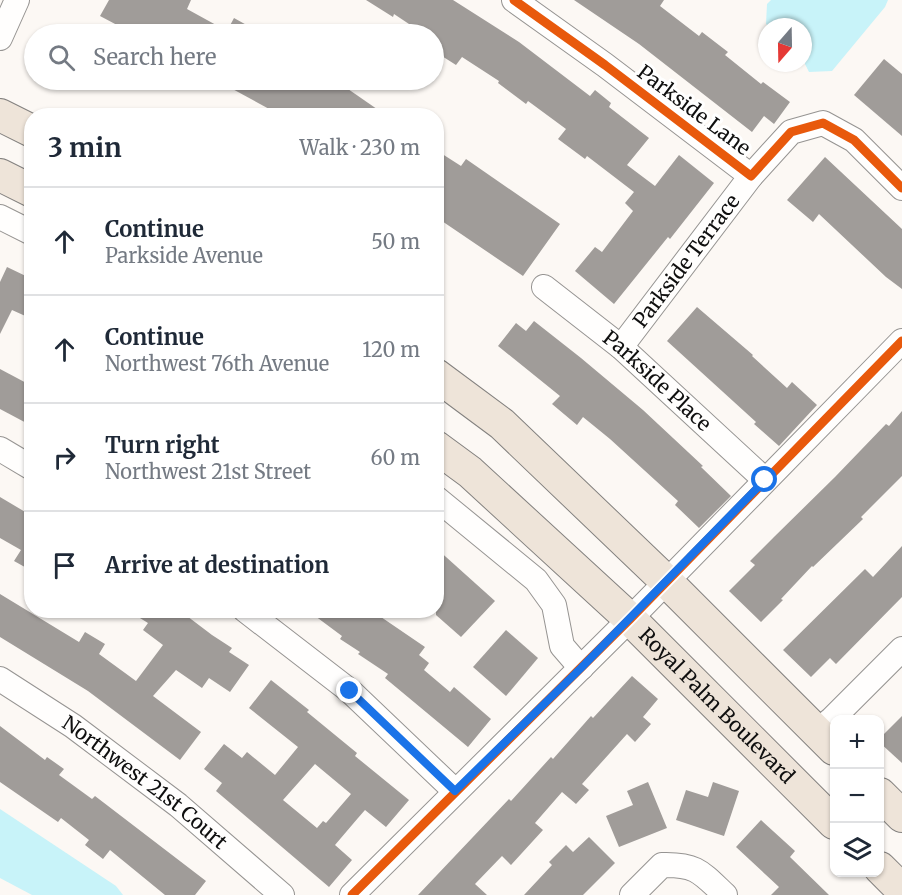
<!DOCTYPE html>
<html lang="en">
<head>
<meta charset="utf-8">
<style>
  body { margin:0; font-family:Merriweather,serif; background:#f6f6f7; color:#1f2937 }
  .controls { position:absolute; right:18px; bottom:18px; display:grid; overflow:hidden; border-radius:12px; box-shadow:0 2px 4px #0004 }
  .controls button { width:54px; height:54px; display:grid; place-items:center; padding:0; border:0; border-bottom:2px solid #e0e1e3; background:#fff; color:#1f2937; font:30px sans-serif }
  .compass { position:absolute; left:758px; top:18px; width:54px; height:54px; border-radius:50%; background:#fff; box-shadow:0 2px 4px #0004; rotate:200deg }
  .stop { position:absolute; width:18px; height:18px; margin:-14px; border:4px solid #1a73e8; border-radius:50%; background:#fff }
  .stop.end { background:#1a73e8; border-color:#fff; box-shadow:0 2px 6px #0008 }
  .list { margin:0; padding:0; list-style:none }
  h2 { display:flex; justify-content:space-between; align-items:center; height:78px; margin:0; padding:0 24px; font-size:26px }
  h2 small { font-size:20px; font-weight:400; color:#747a83 }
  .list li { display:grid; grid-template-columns:39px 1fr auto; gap:18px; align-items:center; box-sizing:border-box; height:108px; padding:0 24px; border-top:2px solid #e0e1e3 }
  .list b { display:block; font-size:22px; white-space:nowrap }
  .list p { margin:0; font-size:20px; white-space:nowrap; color:#747a83 }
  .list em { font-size:20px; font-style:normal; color:#747a83 }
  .icon { flex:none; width:33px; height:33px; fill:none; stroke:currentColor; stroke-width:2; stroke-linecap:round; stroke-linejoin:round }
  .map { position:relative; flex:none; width:902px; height:895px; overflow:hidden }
  .search { position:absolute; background:#fff; box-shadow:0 2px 4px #0004; left:24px; top:24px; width:420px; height:66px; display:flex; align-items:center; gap:15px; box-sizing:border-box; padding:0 21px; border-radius:33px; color:#747a83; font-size:22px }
  .panel { position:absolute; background:#fff; box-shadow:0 2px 4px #0004; left:24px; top:108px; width:420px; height:510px; border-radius:24px }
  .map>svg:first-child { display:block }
</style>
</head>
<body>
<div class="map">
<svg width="902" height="895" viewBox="0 0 902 895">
  <rect width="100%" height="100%" fill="#fcf8f4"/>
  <!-- water -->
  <g fill="#c8f3f9">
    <polygon points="771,0 888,0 885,7 832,71 809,72 803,60 803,27 770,27 766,24 767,4"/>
    <polygon points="0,809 116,886 123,895 32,895 0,878"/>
  </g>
  <!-- building -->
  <g fill="#a09c99" fill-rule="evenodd">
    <polygon points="109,0 191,0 187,9 227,31 234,18 263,34 134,34 100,16"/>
    <polygon points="366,0 453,0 519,42 590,96 595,90 611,103 609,107 649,138 627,165 655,186 679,155 714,183 670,239 668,237 614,304 575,271 595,247 602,252 633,211 625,203 634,192 587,156 585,159 558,139 566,129 528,101 526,104 498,83 499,81 462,57 456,65 434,51 434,34 424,34 394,14 393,17"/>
    <polygon points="574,0 664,0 660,6 699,36 702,32 728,52 725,55 761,84 763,82 790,102 774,124 764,116 752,132 639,44"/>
    <polygon points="884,59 902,74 902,136 854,95"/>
    <polygon points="216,80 335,80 387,116 282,116"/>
    <polygon points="436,150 461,166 466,159 560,224 523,276 436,217"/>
    <polygon points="825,157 902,229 902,289 886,277 819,214 813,222 787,200"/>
    <polygon points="7,267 32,279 32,319 12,310 0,334 0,282"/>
    <polygon points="697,307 753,355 752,356 787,388 792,382 817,405 779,446 754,424 756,422 667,341"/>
    <polygon points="534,321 581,358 643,410 703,466 701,467 731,496 699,528 675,505 678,501 610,439 583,417 577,425 552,404 560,396 498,346 516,323 526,331"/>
    <polygon points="0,369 32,386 32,426 0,409"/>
    <polygon points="902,411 902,476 861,517 863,519 813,567 812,566 781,599 783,600 761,622 729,591 755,565 750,561 774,537 835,477 886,424 889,426"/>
    <polygon points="0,497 32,516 32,571 14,561 21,550 0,538"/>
    <polygon points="902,546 902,597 836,664 830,658 811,677 783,650 865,569 873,577"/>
    <polygon points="436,548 495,601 461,637 436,615"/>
    <polygon points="0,594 79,642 85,632 105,644 99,654 136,681 163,645 143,630 148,623 127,610 179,610 212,635 232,648 229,652 249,665 230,692 209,678 202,688 176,670 153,696 201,732 180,760 88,691 0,637"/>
    <polygon points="307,610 386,610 381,617 425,647 419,655 429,663 424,670 450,692 454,687 491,719 468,747 385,678 388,674 358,654 360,652 340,639 342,636"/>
    <polygon points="506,630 538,658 506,696 473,667"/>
    <polygon points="632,676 658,699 643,717 651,724 635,742 627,734 582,784 589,790 576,804 562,792 535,823 543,830 511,865 502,856 475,884 487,895 418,895 509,799 511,801 551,757 553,759 591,716 593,718"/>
    <path d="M271,680L309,710L307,712L357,753L355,756L409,800L386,827L365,810L358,818L335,845L352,860L329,887L216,791L222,783L204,769L224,744L242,758L247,752L275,775L298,747L249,708ZM315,764L351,794L326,823L323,821L317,828L283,800Z"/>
    <polygon points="902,716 902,763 879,742 879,739"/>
    <polygon points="0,726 45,760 47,757 64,769 59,775 92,799 95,796 206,881 195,895 165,895 110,850 103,859 85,845 89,840 61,818 58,822 0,782"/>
    <polygon points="648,782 667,828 619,847 606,816 633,805 627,791"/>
    <polygon points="713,782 739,791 724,836 676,820 686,790 708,797"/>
    <polygon points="761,820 795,851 790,857 829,895 771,895 779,887 736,847"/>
    <polygon points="589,837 615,863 583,895 524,895 552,865 549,862 566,845 573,852"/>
  </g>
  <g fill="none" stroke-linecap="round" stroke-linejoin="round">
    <!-- minor casing -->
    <g stroke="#969492" stroke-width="26">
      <g id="minor">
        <polyline points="514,0 605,65 751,176 791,132 823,123 854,140 902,188"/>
        <polyline points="0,38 17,0"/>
        <polyline points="0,217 32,233"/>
        <path id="s1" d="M544,287L621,347L765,480"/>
        <path id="s2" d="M621,347L751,176"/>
        <polyline points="0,449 32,468"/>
        <polyline points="436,498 536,580 554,605 562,646 581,668"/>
        <polyline points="245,610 350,691 455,791"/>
        <path id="s3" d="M0,679L73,726L178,805L282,895"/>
        <polyline points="817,731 832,719 902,649"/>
        <polyline points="352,895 630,619 902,341"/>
        <path d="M632,895L662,865C696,864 701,872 725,895"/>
      </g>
    </g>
    <!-- major casing -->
    <g stroke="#83817f" stroke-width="34">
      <g id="major">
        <polyline points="0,115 32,131"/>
        <polyline points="0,175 32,191"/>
        <polyline points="436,375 502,424 667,582 834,749"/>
        <path id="s4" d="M436,447L470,472L630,619L834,823"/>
        <polyline points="880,794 902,816"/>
        <polyline points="880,868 902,890"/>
      </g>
    </g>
    <!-- minor -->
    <use href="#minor" stroke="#fffefd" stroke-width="24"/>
    <!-- major -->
    <use href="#major" stroke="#eee4d9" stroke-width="32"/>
    <!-- cycleway casing -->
    <g stroke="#fff" stroke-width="13">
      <g id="cycleway">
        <polyline points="514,0 605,65 751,176 791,132 823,123 854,140 902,188"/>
        <polyline points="352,895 630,619 902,341"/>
      </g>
    </g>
    <!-- cycleway -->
    <use href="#cycleway" stroke="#e8590c" stroke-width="9"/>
  </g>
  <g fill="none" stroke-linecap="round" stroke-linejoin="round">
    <!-- route -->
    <polyline stroke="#1a73e8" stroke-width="8" points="350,691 455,791 581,668 765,480"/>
  </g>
  <g text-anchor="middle" stroke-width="6" stroke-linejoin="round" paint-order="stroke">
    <!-- street labels -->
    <g font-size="20" fill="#0f0f0f" stroke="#fff">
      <text transform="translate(694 110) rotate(37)" y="7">Parkside Lane</text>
      <text dy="7" stroke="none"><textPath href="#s2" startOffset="108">Parkside Terrace</textPath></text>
      <text dy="7" stroke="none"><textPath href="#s1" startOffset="147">Parkside Place</textPath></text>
      <text dy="7" stroke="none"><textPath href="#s4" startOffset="382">Royal Palm Boulevard</textPath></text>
      <text dy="7" stroke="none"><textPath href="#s3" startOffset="178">Northwest 21st Court</textPath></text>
    </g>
  </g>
</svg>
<div class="controls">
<button>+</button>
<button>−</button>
<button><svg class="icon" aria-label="layers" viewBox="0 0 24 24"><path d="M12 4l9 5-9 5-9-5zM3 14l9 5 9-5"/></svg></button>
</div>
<svg class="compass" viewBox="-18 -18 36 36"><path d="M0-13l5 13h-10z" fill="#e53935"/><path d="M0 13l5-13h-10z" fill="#747a83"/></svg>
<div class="stop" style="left:765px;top:480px"></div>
<div class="stop end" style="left:350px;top:691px"></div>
<div class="search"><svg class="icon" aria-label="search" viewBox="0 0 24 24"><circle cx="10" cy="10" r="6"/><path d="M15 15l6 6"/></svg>Search here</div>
<section class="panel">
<h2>3 min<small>Walk · 230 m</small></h2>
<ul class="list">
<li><svg class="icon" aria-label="ahead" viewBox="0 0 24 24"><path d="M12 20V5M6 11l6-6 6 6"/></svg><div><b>Continue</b><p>Parkside Avenue</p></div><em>50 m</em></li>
<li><svg class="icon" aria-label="ahead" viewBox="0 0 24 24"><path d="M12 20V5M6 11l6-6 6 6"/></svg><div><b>Continue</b><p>Northwest 76th Avenue</p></div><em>120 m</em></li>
<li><svg class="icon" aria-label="right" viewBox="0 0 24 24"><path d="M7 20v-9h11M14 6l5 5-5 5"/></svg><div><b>Turn right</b><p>Northwest 21st Street</p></div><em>60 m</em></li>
<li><svg class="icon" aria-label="arrive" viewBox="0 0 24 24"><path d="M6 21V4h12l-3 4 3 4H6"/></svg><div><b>Arrive at destination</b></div></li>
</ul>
</section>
</div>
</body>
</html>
